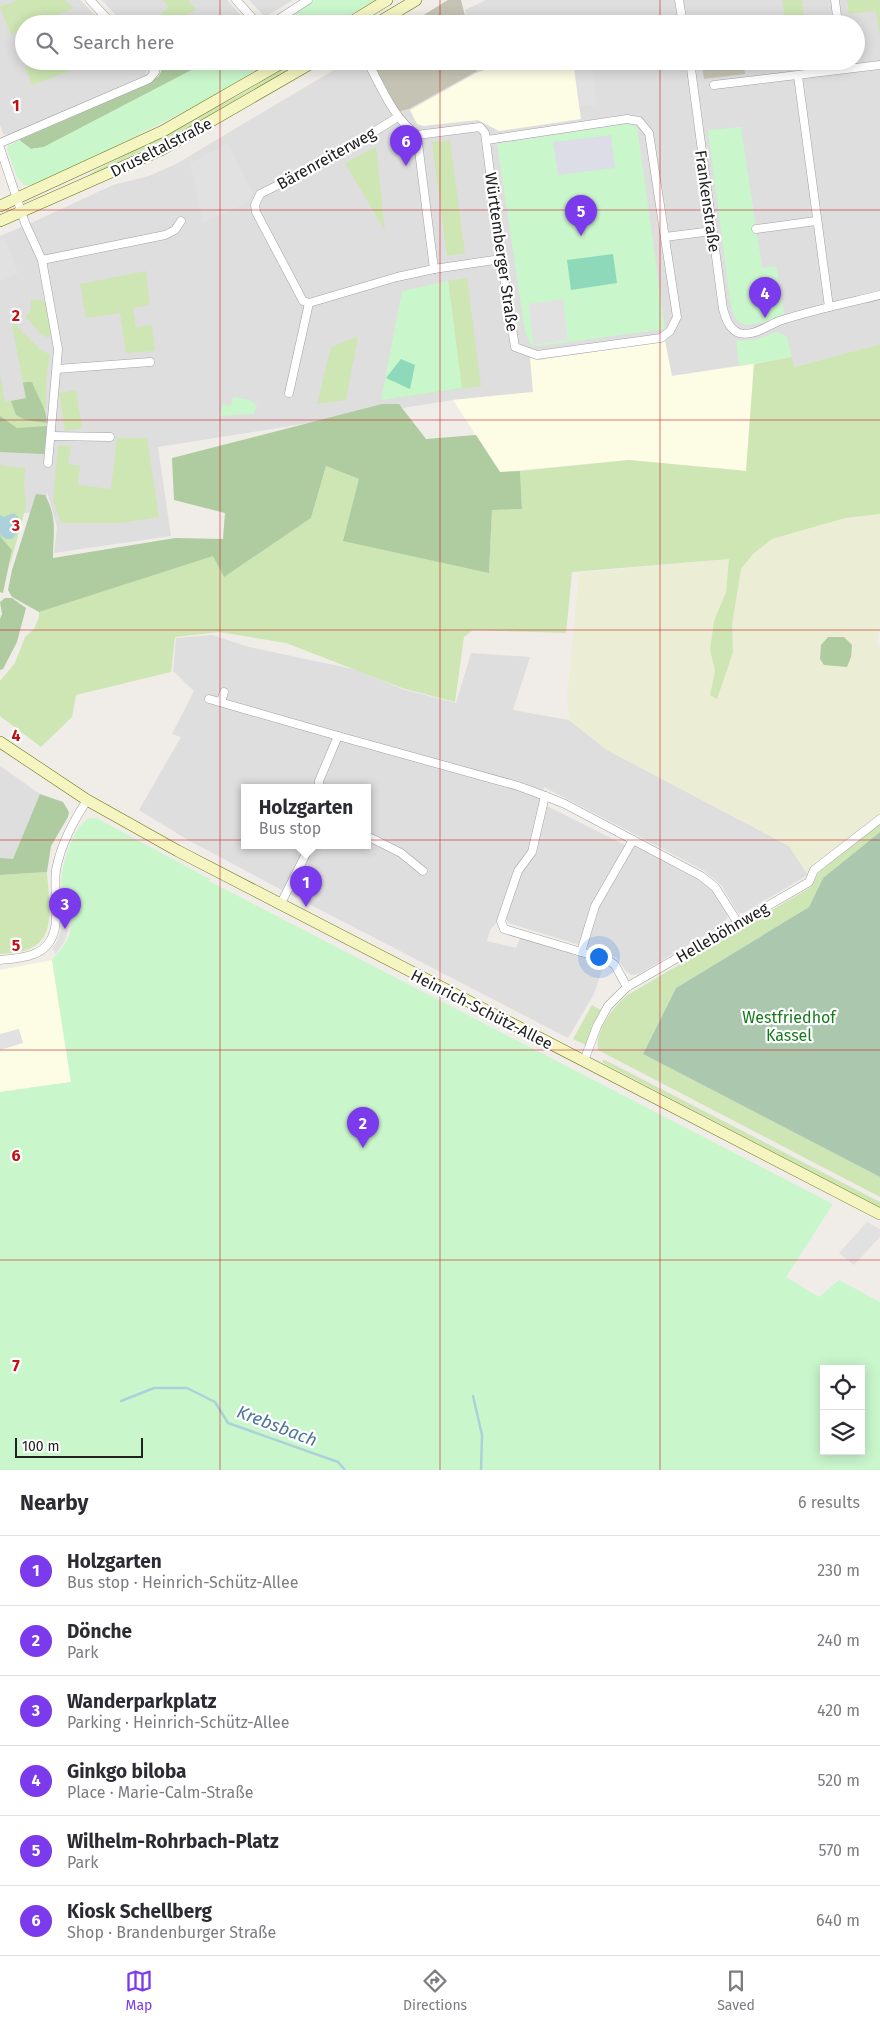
<!DOCTYPE html>
<html lang="en">
<head>
<meta charset="utf-8">
<style>
  body { margin:0; font-family:"Fira Sans",sans-serif; background:#f2f2f3; color:#2b2b33 }
  .controls { position:absolute; right:15px; bottom:15px; display:grid; overflow:hidden; border-radius:0px; box-shadow:0 2px 12px #0003 }
  .controls button { width:45px; height:45px; display:grid; place-items:center; padding:0; border:0; border-bottom:1px solid #e1e1e2; background:#fff; color:#2b2b33; font:25px sans-serif }
  .scale { position:absolute; left:15px; bottom:12px; width:128px; box-sizing:border-box; padding-left:5px; border:2px solid #212121; border-top:0; font-size:14px; line-height:18px; white-space:nowrap; color:#212121; -webkit-text-stroke:4px #fff; paint-order:stroke }
  .you { position:absolute; left:598px; top:956px; width:18px; height:18px; margin:-12px; border:4px solid #fff; border-radius:50%; background:#1a73e8; box-shadow:0 0 0 8px #1a73e833 }
  .badge { display:grid; place-items:center; width:32px; height:32px; border-radius:50%; background:#7c3aed; color:#fff; font-size:16px; font-weight:700 }
  .pin { position:absolute; translate:-50% -41px; filter:drop-shadow(0 1px 2px #0008) }
  .pin::after { content:''; position:absolute; top:26px; width:18px; height:15px; background:inherit; clip-path:polygon(0 0,100% 0,50% 100%) }
  .popup { position:absolute; left:241px; top:784px; width:130px; height:65px; box-sizing:border-box; display:grid; place-content:center; border-radius:0px; background:#fff; filter:drop-shadow(0 1px 4px #0005); font-size:16px; white-space:nowrap; color:#7c7c81 }
  .popup b { font-size:19px; color:#2b2b33 }
  .popup::after { content:''; position:absolute; left:50%; top:100%; margin-left:-10px; border:10px solid transparent; border-top-color:#fff }
  .list { margin:0; padding:0; list-style:none }
  h2 { display:flex; justify-content:space-between; align-items:center; height:65px; margin:0; padding:0 20px; font-size:21px }
  h2 small { font-size:16px; font-weight:400; color:#7c7c81 }
  .list li { display:grid; grid-template-columns:32px 1fr auto; gap:15px; align-items:center; box-sizing:border-box; height:70px; padding:0 20px; border-top:1px solid #e1e1e2 }
  .list b { display:block; font-size:19px; white-space:nowrap }
  .list p { margin:0; font-size:16px; white-space:nowrap; color:#7c7c81 }
  .list em { font-size:16px; font-style:normal; color:#7c7c81 }
  .icon { flex:none; width:28px; height:28px; fill:none; stroke:currentColor; stroke-width:2; stroke-linecap:round; stroke-linejoin:round }
  .map { position:relative; flex:none; width:880px; height:1470px; overflow:hidden }
  .search { position:absolute; background:#fff; box-shadow:0 2px 12px #0003; left:15px; right:15px; top:15px; height:55px; display:flex; align-items:center; gap:12px; box-sizing:border-box; padding:0 18px; border-radius:28px; color:#7c7c81; font-size:19px }
  .sheet { height:485px; background:#fff }
  nav { display:flex; justify-content:space-around; align-items:center; box-sizing:border-box; height:70px; border-top:1px solid #e1e1e2; background:#fff; font-size:14px; color:#7c7c81 }
  nav a { display:grid; justify-items:center; gap:2px }
  nav .on { color:#7c3aed }
  .map>svg:first-child { display:block }
</style>
</head>
<body>
<div class="map">
<svg width="880" height="1470" viewBox="0 0 880 1470">
  <rect width="100%" height="100%" fill="#f0ede8"/>
  <!-- residential -->
  <g fill="#dfdede" fill-rule="evenodd">
    <polygon points="0,0 80,0 104,24 24,24 24,61 140,61 146,70 146,75 11,135 3,134 0,125"/>
    <polygon points="102,0 227,0 249,24 124,24"/>
    <polygon points="249,0 293,0 265,17"/>
    <polygon points="486,0 880,0 880,344 794,367 792,357 672,376 569,354 540,360 531,358 533,392 453,400 158,447 171,536 54,553 57,527 47,492 46,513 0,513 0,236 31,223 113,185 149,176 176,164 349,61 365,61 395,113 409,109 477,71 475,61 856,61 856,24 467,24 465,10"/>
    <path d="M212,635L249,647L357,670L402,689L456,703L471,653L530,657L513,710L569,720L607,750L789,846L808,875L743,913H738L721,885L703,870L544,787L529,851L498,921L490,930L487,941L516,948L520,938L604,964L594,994L568,1038L280,889L188,840L139,810L181,737L172,734L194,691L173,671L176,638ZM245,788H367V846H245Z"/>
    <polygon points="0,766 40,794 13,860 0,858"/>
    <polygon points="547,806 627,846 580,945 508,923 506,918 520,873 535,853"/>
    <polygon points="633,845 702,882 712,890 727,911 727,918 723,924 639,974 631,975 625,970 616,957 586,947 598,908"/>
  </g>
  <!-- education -->
  <g fill="#fdfce5">
    <polygon points="512,61 573,61 581,119 499,131 478,120 423,126 417,124 410,110 476,73"/>
    <polygon points="665,341 672,376 754,364 746,471 629,460 500,472 453,400 533,392 530,358 540,360"/>
    <polygon points="52,960 71,1082 0,1092 0,970"/>
  </g>
  <!-- construction -->
  <g fill="#c5c4b4">
    <polygon points="448,0 461,0 467,24 409,24"/>
    <polygon points="365,61 475,61 477,71 409,109 394,113"/>
    <polygon points="701,61 743,61 745,74 704,79"/>
  </g>
  <!-- farmland -->
  <polygon fill="#ecedd5" points="880,514 880,627 877,645 880,646 880,814 813,864 808,875 789,846 607,750 569,720 567,696 579,573 729,559 726,592 714,621 710,650 715,671 710,695 726,670 733,652 732,625 741,568 753,554 772,539 845,518"/>
  <!-- grass -->
  <g fill="#cde6b3">
    <polygon points="18,0 65,0 74,8 37,24 24,24 24,29 11,35 0,7"/>
    <polygon points="163,0 188,0 196,10 184,17 186,22 183,24 147,24 169,7"/>
    <polygon points="782,0 802,0 805,24 786,24"/>
    <polygon points="847,0 880,0 880,37 876,11 849,14"/>
    <polygon points="38,61 85,61 69,67 70,71 32,85 25,67"/>
    <polygon points="296,61 303,61 191,126 87,178 93,172 239,95"/>
    <polygon points="450,140 465,253 447,256 432,142"/>
    <polygon points="376,147 385,231 345,163"/>
    <polygon points="146,271 150,305 133,308 136,327 152,325 155,351 126,353 120,313 86,318 80,284"/>
    <polygon points="467,278 481,386 381,400 457,348 448,281"/>
    <polygon points="31,299 47,301 52,332 49,338 42,335 26,317 31,310"/>
    <path d="M11,320L40,349L50,355C43,387 48,421 44,454L0,452V374L5,402L26,398Z"/>
    <polygon points="358,336 346,400 317,404 331,347"/>
    <polygon points="880,344 880,514 845,518 772,539 753,554 741,569 732,625 733,652 717,699 710,695 715,671 710,650 714,621 726,592 729,559 572,572 566,633 473,630 464,637 455,702 402,688 286,643 219,632 175,637 171,672 76,695 72,717 41,747 0,716 0,681 15,663 25,637 34,629 39,617 39,612 213,555 225,576 311,518 326,466 359,479 489,573 492,510 522,509 520,471 629,460 746,471 754,364 792,357 794,367"/>
    <polygon points="76,390 82,428 65,431 59,393"/>
    <polygon points="117,438 147,438 159,517 121,523 61,523 53,500 58,446 71,446 68,464 80,466 78,485 111,489"/>
    <polygon points="0,465 25,468 24,485 26,506 9,569 12,550 0,536"/>
    <path d="M880,824V832L823,878L809,907L676,988L643,1054L880,1177V1197L598,1050C595,1030 612,1009 626,996L811,887L819,872Z"/>
    <path d="M47,872C48,895 58,937 31,948C22,953 10,953 0,954V875Z"/>
    <polygon points="592,1005 601,1010 586,1045 573,1039"/>
    <polygon points="605,1060 880,1202 880,1208 603,1063 602,1061"/>
  </g>
  <!-- forest -->
  <g fill="#aecca0">
    <polygon points="182,61 209,61 44,147 31,149 19,140 145,85 159,76 162,69"/>
    <path d="M26,382H32C37,396 47,409 47,423L26,420L16,415L11,401L26,398L23,383Z"/>
    <path d="M382,404H399L426,439L476,435L500,472L520,471L522,509L492,510L489,573L343,541L359,479L326,466L311,518L224,577L213,556L39,612L12,597L8,590L12,570L36,494L45,495C58,518 53,534 53,558L175,538L223,539L225,513L174,500L172,458Z"/>
    <polygon points="0,416 17,428 47,426 44,454 0,452"/>
    <polygon points="0,536 12,550 3,593 0,592"/>
    <polygon points="5,598 12,598 26,608 17,642 3,669 0,670 0,619 2,614 0,602"/>
    <polygon points="828,637 844,637 852,645 851,657 847,667 824,665 820,659 821,645"/>
    <polygon points="40,794 63,802 69,812 68,817 51,846 47,872 0,875 0,858 13,859"/>
  </g>
  <!-- cemetery -->
  <polygon fill="#abc8af" points="880,832 880,1177 643,1054 676,988 809,907 823,878"/>
  <!-- park -->
  <g fill="#caf6cc" fill-rule="evenodd">
    <polygon points="315,0 375,0 344,19 341,18 331,24 281,24"/>
    <polygon points="209,61 271,61 203,102 69,170 33,185 24,185 17,177 7,150 8,146 19,140 31,149 44,147"/>
    <polygon points="626,124 637,126 665,329 539,346 530,344 525,331 497,144"/>
    <path d="M741,127L762,268L776,266L784,314C770,319 742,335 734,315C732,311 731,305 730,300L708,130Z"/>
    <polygon points="448,281 462,388 381,400 402,291"/>
    <polygon points="778,332 787,337 792,357 739,366 736,341 753,340"/>
    <polygon points="233,397 250,400 257,405 254,414 220,416 223,404 231,406"/>
    <path d="M90,818H96L210,879L209,881L833,1204L786,1277L819,1297L839,1280L880,1302V1470H0V1092L71,1082L52,960C59,951 69,942 70,931C72,923 71,911 69,904C67,899 63,895 62,890C58,873 73,824 90,818ZM824,1369H861V1451H824Z"/>
  </g>
  <!-- pitch -->
  <g fill="#8dd9ba">
    <polygon points="613,254 617,283 571,290 567,260"/>
    <polygon points="401,359 415,365 410,389 386,378"/>
  </g>
  <!-- parking -->
  <g fill="#e1e1e1">
    <polygon points="591,63 597,105 580,107 574,65"/>
    <polygon points="228,143 253,194 247,203 203,223 190,163"/>
    <polygon points="5,238 18,274 0,281 0,240"/>
    <polygon points="563,299 568,340 534,345 528,304"/>
    <polygon points="62,901 68,904 68,931 64,942 56,954 52,948 57,942 62,926"/>
    <polygon points="19,1029 23,1043 0,1050 0,1034"/>
    <polygon points="867,1222 880,1229 880,1237 854,1265 839,1253"/>
  </g>
  <!-- plaza -->
  <polygon fill="#dcdde6" points="611,135 615,168 558,175 553,142"/>
  <!-- water -->
  <path fill="#acd1da" d="M13,513C25,519 19,531 12,539H6L0,535V515L4,517Z"/>
  <g fill="none" stroke-linecap="round" stroke-linejoin="round">
    <!-- stream -->
    <g stroke="#acd1da" stroke-width="2.5">
      <polyline points="473,1396 482,1435 481,1470"/>
      <polyline points="121,1401 154,1388 187,1388 215,1402 228,1423 338,1462 345,1470"/>
    </g>
    <!-- minor casing -->
    <g stroke="#a2a2a2" stroke-width="9">
      <g id="minor">
        <polyline points="90,0 112,24"/>
        <polyline points="236,0 258,24"/>
        <polyline points="679,0 683,24"/>
        <polyline points="835,0 838,24"/>
        <polyline points="271,24 308,0"/>
        <path d="M367,61C381,86 393,118 417,135L480,127L485,133L501,259L515,347L537,355L661,338L670,331L677,317L649,133L639,121L627,119L487,140"/>
        <path d="M690,61L723,309C726,319 729,329 739,333C753,337 767,326 779,321C812,310 847,303 880,295"/>
        <polyline points="798,76 829,307"/>
        <polyline points="714,85 880,65"/>
        <polyline points="398,117 330,159 260,194 255,205 256,212 303,301 309,303 397,277 434,269 501,259"/>
        <polyline points="417,135 434,269"/>
        <polyline points="0,143 149,79 155,72 147,61"/>
        <polyline points="0,148 25,223 42,260 58,349 48,463"/>
        <polyline points="756,229 816,221"/>
        <polyline points="665,237 712,231"/>
        <polyline points="42,260 165,235 175,230 181,221"/>
        <polyline points="57,369 150,362"/>
        <polyline points="289,393 309,303"/>
        <polyline points="51,436 110,437"/>
        <polyline points="209,699 338,736"/>
        <polyline points="221,702 224,692"/>
        <polyline points="319,788 319,781 338,736 518,786 545,796 565,804 701,876 715,887 738,923"/>
        <polyline points="545,796 532,852 518,871 501,921 504,929 608,960 615,965 627,987"/>
        <polyline points="367,836 401,853 423,871"/>
        <polyline points="280,905 310,846"/>
        <polyline points="581,952 595,906 633,840"/>
        <path d="M0,960C11,959 24,958 34,954C68,941 52,897 56,870C61,844 73,822 87,800"/>
        <polyline points="584,1061 597,1026 608,1006 627,987 809,882 814,870 880,819"/>
      </g>
    </g>
    <!-- secondary casing -->
    <g stroke="#69720e" stroke-width="12">
      <g id="secondary">
        <polyline points="348,24 387,0"/>
        <polyline points="376,24 416,0"/>
        <polyline points="0,206 163,131 285,61"/>
        <polyline points="0,221 161,150 315,61"/>
        <polyline points="0,742 87,800 178,851 880,1214"/>
      </g>
    </g>
    <!-- minor -->
    <use href="#minor" stroke="#fff" stroke-width="8"/>
    <!-- secondary -->
    <use href="#secondary" stroke="#f4f5c1" stroke-width="11"/>
  </g>
  <!-- grid -->
  <path fill="none" stroke="#c21014" stroke-width="1" stroke-opacity="0.55" d="M220,0V24M440,0V24M660,0V24M220,61V1470M440,61V1470M660,61V1470M0,210H880M0,420H880M0,630H880M0,840H880M0,1050H880M0,1260H880"/>
  <g text-anchor="middle" stroke-width="4.5" stroke-linejoin="round" paint-order="stroke">
    <!-- street labels -->
    <g font-size="16" fill="#212121" stroke="#fff">
      <text transform="translate(161 147) rotate(-27)" y="6">Druseltalstraße</text>
      <text transform="translate(326 158) rotate(-29)" y="6">Bärenreiterweg</text>
      <text transform="translate(708 201) rotate(82)" y="6">Frankenstraße</text>
      <text transform="translate(502 252) rotate(82)" y="6">Württemberger Straße</text>
      <text transform="translate(722 932) rotate(-30)" y="6">Helleböhnweg</text>
      <text transform="translate(482 1009) rotate(27)" y="6">Heinrich-Schütz-Allee</text>
    </g>
    <!-- park labels -->
    <g font-size="16" fill="#15791b" stroke="#fff">
      <text x="789" y="1023">Westfriedhof<tspan x="789" dy="18">Kassel</tspan></text>
    </g>
    <!-- water labels -->
    <g font-size="18" font-style="italic" fill="#4d769b" stroke="#fff">
      <text transform="translate(277 1426) rotate(21)" y="6">Krebsbach</text>
    </g>
  </g>
  <g font-size="16" text-anchor="middle" font-weight="bold" fill="#c21014" stroke="#fff" stroke-width="4.5" stroke-linejoin="round" paint-order="stroke">
    <text x="16" y="111">1</text>
    <text x="16" y="321">2</text>
    <text x="16" y="531">3</text>
    <text x="16" y="741">4</text>
    <text x="16" y="951">5</text>
    <text x="16" y="1161">6</text>
    <text x="16" y="1371">7</text>
  </g>
</svg>
<div class="controls">
<button><svg class="icon" aria-label="locate" viewBox="0 0 24 24"><circle cx="12" cy="12" r="6"/><path d="M12 2v4M12 18v4M2 12h4M18 12h4"/></svg></button>
<button><svg class="icon" aria-label="layers" viewBox="0 0 24 24"><path d="M12 4l9 5-9 5-9-5zM3 14l9 5 9-5"/></svg></button>
</div>
<div class="scale">100 m</div>
<div class="you"></div>
<div class="pin badge" style="left:306px;top:907px">1</div>
<div class="popup"><b>Holzgarten</b>Bus stop</div>
<div class="pin badge" style="left:363px;top:1148px">2</div>
<div class="pin badge" style="left:65px;top:929px">3</div>
<div class="pin badge" style="left:765px;top:318px">4</div>
<div class="pin badge" style="left:581px;top:236px">5</div>
<div class="pin badge" style="left:406px;top:166px">6</div>
<div class="search"><svg class="icon" aria-label="search" viewBox="0 0 24 24"><circle cx="10" cy="10" r="6"/><path d="M15 15l6 6"/></svg>Search here</div>
</div>
<section class="sheet">
<h2>Nearby<small>6 results</small></h2>
<ul class="list">
<li><span class="badge">1</span><div><b>Holzgarten</b><p>Bus stop · Heinrich-Schütz-Allee</p></div><em>230 m</em></li>
<li><span class="badge">2</span><div><b>Dönche</b><p>Park</p></div><em>240 m</em></li>
<li><span class="badge">3</span><div><b>Wanderparkplatz</b><p>Parking · Heinrich-Schütz-Allee</p></div><em>420 m</em></li>
<li><span class="badge">4</span><div><b>Ginkgo biloba</b><p>Place · Marie-Calm-Straße</p></div><em>520 m</em></li>
<li><span class="badge">5</span><div><b>Wilhelm-Rohrbach-Platz</b><p>Park</p></div><em>570 m</em></li>
<li><span class="badge">6</span><div><b>Kiosk Schellberg</b><p>Shop · Brandenburger Straße</p></div><em>640 m</em></li>
</ul>
</section>
<nav>
<a class="on"><svg class="icon" aria-label="map" viewBox="0 0 24 24"><path d="M3 6l6-2 6 2 6-2v14l-6 2-6-2-6 2zM9 4v14M15 6v14"/></svg>Map</a>
<a><svg class="icon" aria-label="directions" viewBox="0 0 24 24"><path d="M12 3l9 9-9 9-9-9zM9 14v-3h6M13 9l2 2-2 2"/></svg>Directions</a>
<a><svg class="icon" aria-label="saved" viewBox="0 0 24 24"><path d="M7 4h10v16l-5-4-5 4z"/></svg>Saved</a>
</nav>
</body>
</html>
